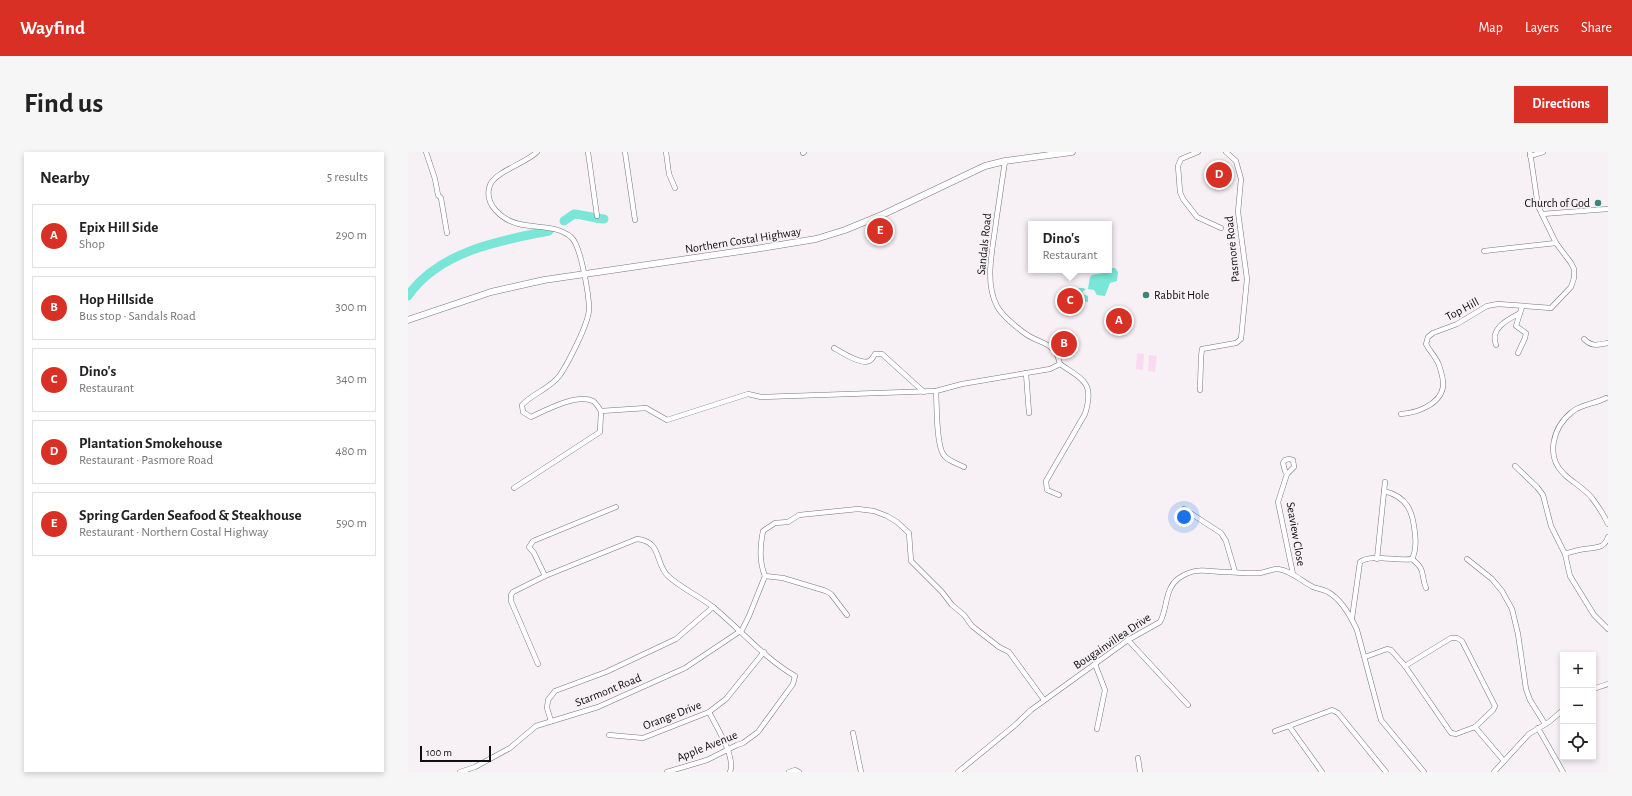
<!DOCTYPE html>
<html lang="en">
<head>
<meta charset="utf-8">
<style>
  body { margin:0; font-family:"Alegreya Sans",sans-serif; background:#f6f6f6; color:#222 }
  .controls { position:absolute; right:12px; bottom:12px; display:grid; overflow:hidden; border-radius:0px; box-shadow:0 2px 6px #0003 }
  .controls button { width:36px; height:36px; display:grid; place-items:center; padding:0; border:0; border-bottom:1px solid #e0e0e0; background:#fff; color:#222; font:20px sans-serif }
  .scale { position:absolute; left:12px; bottom:10px; width:71px; box-sizing:border-box; padding-left:4px; border:2px solid #100e0f; border-top:0; font-size:11px; line-height:14px; white-space:nowrap; color:#100e0f; -webkit-text-stroke:3px #f7f1f6; paint-order:stroke }
  .you { position:absolute; left:776px; top:365px; width:14px; height:14px; margin:-10px; border:3px solid #fff; border-radius:50%; background:#1a73e8; box-shadow:0 0 0 6px #1a73e833 }
  .badge { display:grid; place-items:center; width:26px; height:26px; border-radius:50%; background:#d93025; color:#fff; font-size:13px; font-weight:700 }
  .pin { position:absolute; translate:-50% -50%; border:2px solid #fff; box-shadow:0 1px 4px #0006 }
  .popup { position:absolute; left:620px; top:69px; width:84px; height:52px; box-sizing:border-box; display:grid; place-content:center; border-radius:0px; background:#fff; filter:drop-shadow(0 1px 3px #0005); font-size:13px; white-space:nowrap; color:#767676 }
  .popup b { font-size:15px; color:#222 }
  .popup::after { content:''; position:absolute; left:50%; top:100%; margin-left:-8px; border:8px solid transparent; border-top-color:#fff }
  .list { margin:0; padding:0; list-style:none }
  h2 { display:flex; justify-content:space-between; align-items:center; height:52px; margin:0; padding:0 16px; font-size:17px }
  h2 small { font-size:13px; font-weight:400; color:#767676 }
  .list li { display:grid; grid-template-columns:26px 1fr auto; gap:12px; align-items:center; box-sizing:border-box; height:64px; margin:0 8px 8px; padding:0 8px; border:1px solid #e0e0e0; border-radius:0px }
  .list b { display:block; font-size:15px; white-space:nowrap }
  .list p { margin:0; font-size:13px; white-space:nowrap; color:#767676 }
  .list em { font-size:13px; font-style:normal; color:#767676 }
  .icon { flex:none; width:22px; height:22px; fill:none; stroke:currentColor; stroke-width:2; stroke-linecap:round; stroke-linejoin:round }
  .map { position:relative; flex:none; width:1200px; height:620px; overflow:hidden; border-radius:0px }
  header { display:flex; align-items:center; gap:24px; box-sizing:border-box; height:56px; padding:0 20px; background:#d93025; color:#fff }
  header strong { font-size:19px }
  nav { display:flex; gap:22px; margin-inline-start:auto; font-size:14px }
  .intro { display:flex; align-items:center; justify-content:space-between; box-sizing:border-box; height:96px; padding:0 24px }
  h1 { margin:0; font-size:28px }
  .button { padding:10px 18px; border-radius:0px; background:#d93025; color:#fff; font-size:14px; font-weight:700 }
  main { display:flex; gap:24px; padding:0 24px }
  aside { flex:1; background:#fff; border-radius:0px; box-shadow:0 2px 6px #0003 }
  .map>svg:first-child { display:block }
</style>
</head>
<body>
<header>
<strong>Wayfind</strong>
<nav><a>Map</a><a>Layers</a><a>Share</a></nav>
</header>
<div class="intro"><h1>Find us</h1><a class="button">Directions</a></div>
<main>
<aside>
<h2>Nearby<small>5 results</small></h2>
<ul class="list">
<li><span class="badge">A</span><div><b>Epix Hill Side</b><p>Shop</p></div><em>290 m</em></li>
<li><span class="badge">B</span><div><b>Hop Hillside</b><p>Bus stop · Sandals Road</p></div><em>300 m</em></li>
<li><span class="badge">C</span><div><b>Dino's</b><p>Restaurant</p></div><em>340 m</em></li>
<li><span class="badge">D</span><div><b>Plantation Smokehouse</b><p>Restaurant · Pasmore Road</p></div><em>480 m</em></li>
<li><span class="badge">E</span><div><b>Spring Garden Seafood &amp; Steakhouse</b><p>Restaurant · Northern Costal Highway</p></div><em>590 m</em></li>
</ul>
</aside>
<div class="map">
<svg width="1200" height="620" viewBox="0 0 1200 620">
  <rect width="100%" height="100%" fill="#f7f1f6"/>
  <!-- green -->
  <g fill="#f9daf1">
    <polygon points="729,201 736,202 735,218 728,217"/>
    <polygon points="741,203 749,204 747,220 740,219"/>
  </g>
  <!-- water -->
  <g fill="#79e6d7">
    <polygon points="702,116 707,116 710,120 709,129 702,131 697,144 689,143 686,138 680,137 682,125 684,123 695,121"/>
    <polygon points="671,136 676,136 678,138 675,139 675,142 680,144 680,150 673,149 672,151 669,150 668,147 671,143 668,139"/>
  </g>
  <g fill="none" stroke-linecap="round" stroke-linejoin="round">
    <!-- river -->
    <g stroke="#79e6d7" stroke-width="9">
      <path d="M156,69L166,62C177,63 185,66 196,67"/>
      <path d="M0,144C30,100 92,88 141,79"/>
    </g>
    <!-- minor casing -->
    <g stroke="#7a7579" stroke-width="5.5">
      <g id="minor">
        <polyline points="18,0 27,27 30,43 33,46 34,52 39,81"/>
        <polyline points="180,0 189,64"/>
        <polyline points="217,0 227,68"/>
        <polyline points="258,0 261,22 267,36"/>
        <polyline points="790,0 773,7 770,14 772,40 775,47 789,65 813,76"/>
        <polyline points="395,1 396,0"/>
        <polyline points="1122,4 1135,0"/>
        <polyline points="1134,62 1200,57"/>
        <polyline points="1076,99 1148,91"/>
        <path d="M1176,187C1184,195 1189,193 1200,191"/>
        <path d="M1088,193C1081,176 1101,167 1112,161L1114,155"/>
        <path d="M426,196C433,200 453,213 461,209C464,208 465,205 467,202H474L516,240"/>
        <polyline points="1110,201 1117,186 1118,181 1108,174 1112,161"/>
        <polyline points="618,221 621,261"/>
        <polyline points="792,238 793,205 794,197 828,191 833,187 839,127 830,60 833,27 828,9 818,0"/>
        <path d="M528,239C529,254 528,290 535,302C539,309 549,311 556,315"/>
        <path d="M1198,246C1187,252 1173,252 1164,260C1145,275 1137,304 1156,322C1164,330 1176,336 1184,346C1190,354 1196,363 1200,372"/>
        <path d="M193,259L238,256L259,268L340,242L353,245L528,239L554,232L642,217L652,212C647,188 631,193 615,180C606,173 594,164 589,154C576,130 585,96 588,70C591,50 594,29 597,9"/>
        <path d="M993,262C1008,261 1032,253 1035,235C1036,229 1033,219 1031,213C1028,205 1022,200 1018,192L1020,185L1025,181L1049,172L1079,154L1090,152L1143,156L1163,135L1166,126V117L1163,111L1148,91L1130,54L1122,0"/>
        <polyline points="1107,314 1129,335 1135,343 1143,374 1157,402 1162,424 1186,463 1200,477"/>
        <polyline points="879,322 877,319 875,311 877,308 881,307 885,308 886,315 879,322 870,350 885,422"/>
        <path d="M106,336L192,280L193,259C191,256 188,251 185,249C169,241 138,258 123,265L115,260L114,253C125,241 142,237 152,223C160,211 181,171 181,157C181,144 173,93 163,85C149,73 127,76 111,72C94,68 75,52 82,33C87,20 118,11 129,0"/>
        <path d="M976,339C1000,345 1005,360 1007,382C1008,390 1008,399 1004,407"/>
        <path d="M651,343L639,338L638,329L677,262C687,230 675,228 652,212"/>
        <polyline points="776,357 813,381 818,389 827,420"/>
        <path d="M1157,402C1163,400 1169,398 1176,397C1186,395 1196,398 1200,385"/>
        <polyline points="969,407 977,330"/>
        <path d="M1004,407C1019,419 1012,422 1018,436"/>
        <polyline points="1059,407 1084,427 1094,439 1104,457 1110,482 1118,537 1122,548 1137,572"/>
        <polyline points="137,424 126,401 121,395 125,389 208,355"/>
        <path d="M439,463L423,442L418,439L375,426L357,424C351,409 352,395 355,379L367,371L380,370L391,363L450,357L466,359L479,364L489,370L501,381L503,409L534,440L544,453L556,463L564,474L591,495L601,500L636,548"/>
        <path d="M944,466L952,410C964,401 989,410 1004,407"/>
        <polyline points="720,488 780,553"/>
        <polyline points="957,505 979,497 983,498 997,514 1043,581 1048,582 1067,575"/>
        <path d="M130,512L103,449V443L105,440L137,424L229,387C254,389 247,412 260,424C273,436 291,444 305,455C332,477 356,506 387,524L385,532L350,580L335,591L329,593L299,608L259,620"/>
        <polyline points="687,512 697,538 689,577"/>
        <polyline points="997,514 1043,486 1049,486 1054,489 1087,554 1085,558 1067,575 1096,609"/>
        <polyline points="1185,537 1200,532"/>
        <path d="M301,560C308,574 328,605 322,620"/>
        <polyline points="143,569 139,556 140,548 147,539 198,520 268,487 305,455"/>
        <polyline points="1130,576 1155,620"/>
        <polyline points="867,579 881,574"/>
        <polyline points="445,581 453,620"/>
        <polyline points="201,583 235,586 301,560 318,547 356,500"/>
        <polyline points="730,606 732,620"/>
        <polyline points="52,620 67,615 102,596 128,574 190,555 277,516 334,478 341,464 357,424"/>
        <polyline points="381,620 387,618 391,620"/>
        <path d="M550,620L606,574L623,558L720,488L752,470C760,456 756,437 771,426C789,414 799,420 818,420C829,420 841,422 852,421C858,420 864,417 870,417C884,419 893,429 905,435C910,437 915,437 920,440C933,447 943,465 949,478L973,568L1016,620"/>
        <polyline points="914,620 881,574 924,558 930,561 978,620"/>
        <polyline points="1086,620 1121,582 1141,570 1155,558"/>
      </g>
    </g>
    <!-- major casing -->
    <g stroke="#7a7579" stroke-width="7">
      <polyline id="major" points="0,168 83,140 136,128 347,97 408,87 437,78 476,62 577,14 597,9 664,0"/>
    </g>
    <!-- minor -->
    <use href="#minor" stroke="#fff" stroke-width="4.5"/>
    <!-- major -->
    <use href="#major" stroke="#fff" stroke-width="6"/>
  </g>
  <!-- markers -->
  <g fill="#3f847b" stroke="#f7f1f6" stroke-width="1.5">
    <circle cx="1190" cy="51" r="4"/>
    <circle cx="738" cy="143" r="4"/>
  </g>
  <g text-anchor="middle" stroke-width="3.5" stroke-linejoin="round" paint-order="stroke">
    <!-- poi labels -->
    <g font-size="12" fill="#100e0f" stroke="#f7f1f6" text-anchor="end">
      <text x="1182" y="55">Church of God</text>
      <text x="746" y="147" text-anchor="start">Rabbit Hole</text>
    </g>
    <!-- street labels -->
    <g font-size="12" fill="#100e0f" stroke="#f7f1f6">
      <text transform="translate(335 88) rotate(-9)" y="4">Northern Costal Highway</text>
      <text transform="translate(576 92) rotate(-84)" y="4">Sandals Road</text>
      <text transform="translate(824 97) rotate(-96)" y="4">Pasmore Road</text>
      <text transform="translate(1054 157) rotate(-28)" y="4">Top Hill</text>
      <text transform="translate(888 382) rotate(80)" y="4">Seaview Close</text>
      <text transform="translate(704 489) rotate(-34)" y="4">Bougainvillea Drive</text>
      <text transform="translate(200 538) rotate(-22)" y="4">Starmont Road</text>
      <text transform="translate(264 563) rotate(-21)" y="4">Orange Drive</text>
      <text transform="translate(299 594) rotate(-22)" y="4">Apple Avenue</text>
    </g>
  </g>
</svg>
<div class="controls">
<button>+</button>
<button>−</button>
<button><svg class="icon" aria-label="locate" viewBox="0 0 24 24"><circle cx="12" cy="12" r="6"/><path d="M12 2v4M12 18v4M2 12h4M18 12h4"/></svg></button>
</div>
<div class="scale">100 m</div>
<div class="you"></div>
<div class="pin badge" style="left:711px;top:169px">A</div>
<div class="pin badge" style="left:656px;top:192px">B</div>
<div class="pin badge" style="left:662px;top:149px">C</div>
<div class="popup"><b>Dino's</b>Restaurant</div>
<div class="pin badge" style="left:811px;top:23px">D</div>
<div class="pin badge" style="left:472px;top:79px">E</div>
</div>
</main>
</body>
</html>
